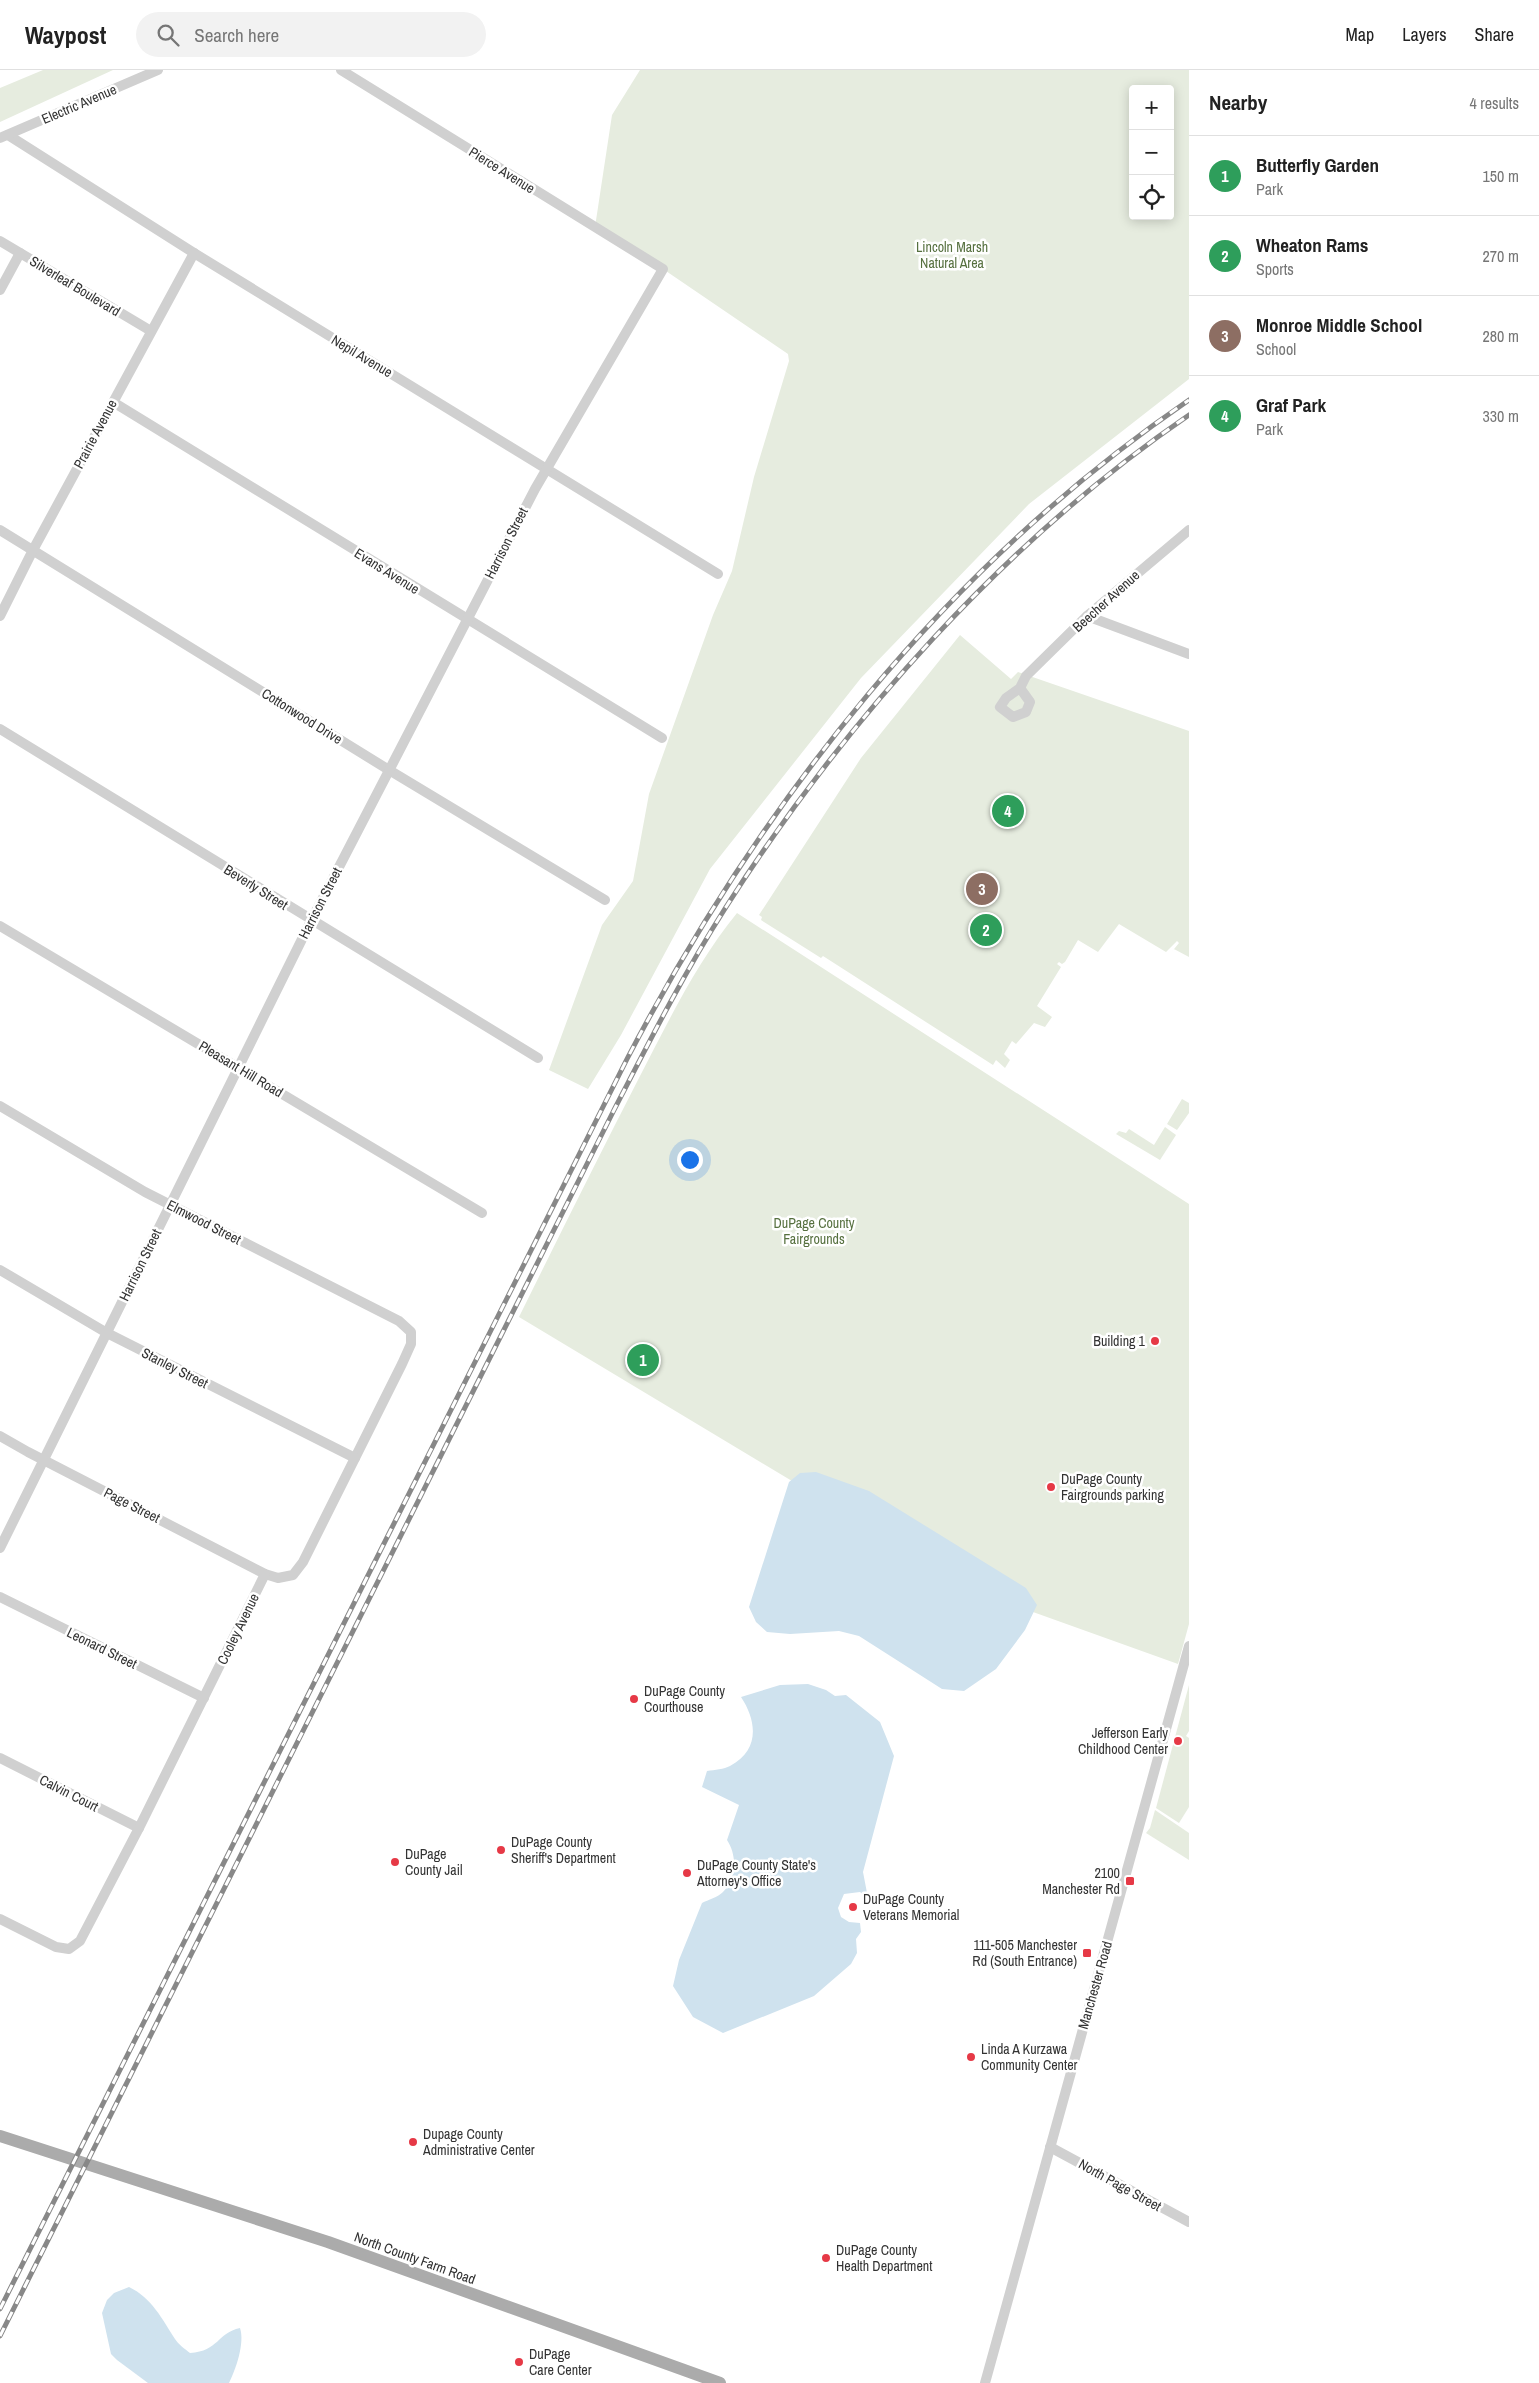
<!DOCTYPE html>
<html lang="en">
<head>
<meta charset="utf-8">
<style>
  body { margin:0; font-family:"Archivo Narrow",sans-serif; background:#f2f2f2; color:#222 }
  .controls { position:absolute; right:15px; top:15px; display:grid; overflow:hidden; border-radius:5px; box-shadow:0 2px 12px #0003 }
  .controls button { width:45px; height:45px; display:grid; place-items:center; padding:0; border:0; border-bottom:1px solid #e0e0e0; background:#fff; color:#222; font:25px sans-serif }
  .you { position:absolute; left:689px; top:1089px; width:18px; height:18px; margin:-12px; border:4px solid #fff; border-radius:50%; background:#1a73e8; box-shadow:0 0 0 8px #1a73e833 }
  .badge { display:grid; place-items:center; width:32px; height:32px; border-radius:50%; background:#1a73e8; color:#fff; font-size:16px; font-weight:700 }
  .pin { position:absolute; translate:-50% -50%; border:2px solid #fff; box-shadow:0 1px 5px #0006 }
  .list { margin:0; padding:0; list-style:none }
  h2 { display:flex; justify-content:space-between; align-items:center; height:65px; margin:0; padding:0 20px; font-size:21px }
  h2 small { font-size:16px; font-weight:400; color:#767676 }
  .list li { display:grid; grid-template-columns:32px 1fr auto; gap:15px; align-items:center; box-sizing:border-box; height:80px; padding:0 20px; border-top:1px solid #e0e0e0 }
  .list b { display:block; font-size:19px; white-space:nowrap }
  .list p { margin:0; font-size:16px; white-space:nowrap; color:#767676 }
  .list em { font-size:16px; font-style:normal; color:#767676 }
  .icon { flex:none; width:28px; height:28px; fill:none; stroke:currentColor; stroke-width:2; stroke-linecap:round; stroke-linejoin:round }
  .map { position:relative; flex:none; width:1189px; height:2313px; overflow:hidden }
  header { display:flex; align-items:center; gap:30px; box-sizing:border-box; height:70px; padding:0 25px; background:#fff; border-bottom:1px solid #e0e0e0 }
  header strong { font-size:24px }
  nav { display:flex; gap:28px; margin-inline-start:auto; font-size:18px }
  .search { width:350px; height:45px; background:#f2f2f2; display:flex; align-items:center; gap:12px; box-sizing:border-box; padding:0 18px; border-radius:28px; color:#767676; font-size:19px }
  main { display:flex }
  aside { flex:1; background:#fff }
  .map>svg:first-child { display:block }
</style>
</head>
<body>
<header>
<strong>Waypost</strong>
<div class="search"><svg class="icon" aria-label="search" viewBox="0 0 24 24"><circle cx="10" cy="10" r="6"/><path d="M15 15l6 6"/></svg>Search here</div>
<nav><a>Map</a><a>Layers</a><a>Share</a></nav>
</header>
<main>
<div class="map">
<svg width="1189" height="2313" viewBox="0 0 1189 2313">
  <rect width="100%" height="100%" fill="#fff"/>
  <!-- green -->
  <g fill="#e6ecdf" fill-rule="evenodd">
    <polygon points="43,0 113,0 0,52 0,18"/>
    <path d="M640,0H1189V309L1029,434L861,608L710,799L621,965L588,1019L549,1000L602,855L633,811L649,724L713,545L732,501L754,407L789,291L788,284L663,199L595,157L612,45ZM1133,19H1170V146H1133Z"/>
    <polygon points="960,565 1011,609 1018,602 1189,661 1189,887 1174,879 1170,884 1179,873 1177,871 1166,882 1119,854 1098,882 1078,870 1065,892 1062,894 1059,892 1057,894 1061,897 1037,936 1052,947 1045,957 1034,953 1016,974 1012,971 1004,984 1010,990 1005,998 996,990 993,995 823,886 821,888 761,850 762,847 759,845 861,688"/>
    <path d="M737,843L1189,1134V1554L1178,1594L1033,1542L802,1417L519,1247C559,1166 599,1086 640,1006C669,950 697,892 737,843Z"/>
    <polygon points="1182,1029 1189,1033 1189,1043 1177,1060 1167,1054"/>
    <polygon points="1165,1057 1176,1065 1160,1090 1116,1064 1119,1061 1126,1063 1129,1059 1154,1075"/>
    <polygon points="1189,1615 1189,1661 1186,1666 1189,1668 1189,1737 1179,1753 1156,1738"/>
    <polygon points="1155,1740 1189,1763 1189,1790 1146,1763 1150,1758"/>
  </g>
  <!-- water -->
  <g fill="#cfe2ee">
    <polygon points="816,1402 869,1421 1026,1518 1037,1535 1025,1560 996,1599 964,1621 942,1619 859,1566 839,1561 790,1564 767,1562 756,1552 749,1537 789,1412 800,1403"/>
    <path d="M808,1614L826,1620L835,1626L846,1625L880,1652L894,1686L863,1802L868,1828L860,1822L844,1824L838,1838L841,1847L849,1852L860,1853L861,1862L856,1869L857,1883L851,1894L814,1926L723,1963L693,1947L673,1916L679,1890L702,1833C708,1830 718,1827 723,1822C737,1808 737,1785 727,1770L739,1735L702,1717L707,1701C715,1700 724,1699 730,1696C760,1680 757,1651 741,1627L780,1615Z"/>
    <path d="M129,2217C152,2228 162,2249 175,2269C178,2274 185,2279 190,2283C219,2281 217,2263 240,2258C245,2273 236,2299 229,2313H148L117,2290L111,2284L102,2243L107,2230L114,2223Z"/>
  </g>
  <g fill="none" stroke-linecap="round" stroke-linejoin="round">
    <!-- minor -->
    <g stroke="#d0d0d0" stroke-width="10">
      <polyline points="8,65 194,183 718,504"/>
      <polyline points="0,68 158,0"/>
      <polyline points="0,171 151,261"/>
      <polyline points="0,220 20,183"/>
      <polyline points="113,332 662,668"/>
      <polyline points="0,460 389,700 605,830"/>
      <polyline points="0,546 33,480 194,183"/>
      <polyline points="1087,546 1189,584"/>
      <polyline points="1020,618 1006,628 1000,637 1013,647 1026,642 1030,632 1020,618 1026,606 1087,546 1189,460"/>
      <polyline points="0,659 538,988"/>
      <polyline points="0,856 482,1143"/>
      <polyline points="0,1036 145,1122 399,1251 411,1262 411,1274 402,1294 303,1492 293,1505 278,1508 265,1504 28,1382 0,1366"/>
      <polyline points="0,1200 107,1263 355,1388"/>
      <polyline points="0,1478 311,851 535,419 663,199 341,0"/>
      <polyline points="0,1527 204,1628"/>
      <polyline points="0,1688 139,1758"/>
      <polyline points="0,1849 56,1877 69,1879 80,1871 139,1758 265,1504"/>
      <polyline points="1050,2077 1189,2152"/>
      <polyline points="985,2313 1189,1576"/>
    </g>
    <!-- major -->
    <polyline stroke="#ababab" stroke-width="12" points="0,2066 328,2172 720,2313"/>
    <!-- rail casing -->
    <g stroke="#888" stroke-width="5">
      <g id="rail">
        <path d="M0,2239L627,989C761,732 947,495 1189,330"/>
        <path d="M0,2266L613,1042C649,972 684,903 726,837C844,652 1007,469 1189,345"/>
      </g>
    </g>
    <!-- rail -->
    <use href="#rail" stroke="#fff" stroke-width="3" stroke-dasharray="9" stroke-linecap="butt"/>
  </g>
  <!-- markers -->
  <g fill="#e63946" stroke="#fff" stroke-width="2">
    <circle cx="1155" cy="1271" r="5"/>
    <circle cx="1051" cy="1417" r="5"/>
    <circle cx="634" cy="1629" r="5"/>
    <circle cx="1178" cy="1671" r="5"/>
    <circle cx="501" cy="1780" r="5"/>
    <circle cx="395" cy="1792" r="5"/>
    <circle cx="687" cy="1803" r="5"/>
    <rect x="1125" y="1806" width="10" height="10" rx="2.5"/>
    <circle cx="853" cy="1837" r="5"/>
    <rect x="1082" y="1878" width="10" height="10" rx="2.5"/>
    <circle cx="971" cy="1987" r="5"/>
    <circle cx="413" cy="2072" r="5"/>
    <circle cx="826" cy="2188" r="5"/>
    <circle cx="519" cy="2292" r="5"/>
  </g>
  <g text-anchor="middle" stroke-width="5" stroke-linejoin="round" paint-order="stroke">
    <!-- street labels -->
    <g font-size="14" fill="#333" stroke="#fff">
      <text transform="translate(79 34) rotate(-23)" y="5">Electric Avenue</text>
      <text transform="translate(502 100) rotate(32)" y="5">Pierce Avenue</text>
      <text transform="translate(75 216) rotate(31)" y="5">Silverleaf Boulevard</text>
      <text transform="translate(362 286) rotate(31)" y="5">Nepil Avenue</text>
      <text transform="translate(95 364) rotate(-62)" y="5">Prairie Avenue</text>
      <text transform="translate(506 473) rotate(-63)" y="5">Harrison Street</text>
      <text transform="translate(387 501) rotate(32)" y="5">Evans Avenue</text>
      <text transform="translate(1106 531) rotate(-42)" y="5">Beecher Avenue</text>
      <text transform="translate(302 646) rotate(32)" y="5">Cottonwood Drive</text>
      <text transform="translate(256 817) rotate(32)" y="5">Beverly Street</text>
      <text transform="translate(320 833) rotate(-63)" y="5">Harrison Street</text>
      <text transform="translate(241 999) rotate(31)" y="5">Pleasant Hill Road</text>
      <text transform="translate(204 1152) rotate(27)" y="5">Elmwood Street</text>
      <text transform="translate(140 1195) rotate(-64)" y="5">Harrison Street</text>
      <text transform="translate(175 1298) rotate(27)" y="5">Stanley Street</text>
      <text transform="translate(132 1435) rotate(27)" y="5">Page Street</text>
      <text transform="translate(238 1559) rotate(-64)" y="5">Cooley Avenue</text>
      <text transform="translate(102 1578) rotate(26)" y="5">Leonard Street</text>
      <text transform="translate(69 1723) rotate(27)" y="5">Calvin Court</text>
      <text transform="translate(1095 1915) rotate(-74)" y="5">Manchester Road</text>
      <text transform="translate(1120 2115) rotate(29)" y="5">North Page Street</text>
      <text transform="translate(415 2188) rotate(20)" y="5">North County Farm Road</text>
    </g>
    <!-- park labels -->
    <g font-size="14" fill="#56703f" stroke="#fff">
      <text x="952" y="182">Lincoln Marsh<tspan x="952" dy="16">Natural Area</tspan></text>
      <text x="814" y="1158">DuPage County<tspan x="814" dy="16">Fairgrounds</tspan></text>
    </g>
    <!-- poi labels -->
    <g font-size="14" fill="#333" stroke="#fff" text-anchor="start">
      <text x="1145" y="1276" text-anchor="end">Building 1</text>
      <text x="1061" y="1414">DuPage County<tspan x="1061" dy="16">Fairgrounds parking</tspan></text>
      <text x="644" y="1626">DuPage County<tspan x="644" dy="16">Courthouse</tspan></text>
      <text x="1168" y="1668" text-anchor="end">Jefferson Early<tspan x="1168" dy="16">Childhood Center</tspan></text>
      <text x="511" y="1777">DuPage County<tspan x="511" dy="16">Sheriff's Department</tspan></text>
      <text x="405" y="1789">DuPage<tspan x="405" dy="16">County Jail</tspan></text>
      <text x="697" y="1800">DuPage County State's<tspan x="697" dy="16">Attorney's Office</tspan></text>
      <text x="1120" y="1808" text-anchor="end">2100<tspan x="1120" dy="16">Manchester Rd</tspan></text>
      <text x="863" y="1834">DuPage County<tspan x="863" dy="16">Veterans Memorial</tspan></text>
      <text x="1077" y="1880" text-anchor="end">111-505 Manchester<tspan x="1077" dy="16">Rd (South Entrance)</tspan></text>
      <text x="981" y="1984">Linda A Kurzawa<tspan x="981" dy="16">Community Center</tspan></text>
      <text x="423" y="2069">Dupage County<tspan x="423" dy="16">Administrative Center</tspan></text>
      <text x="836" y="2185">DuPage County<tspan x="836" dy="16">Health Department</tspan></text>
      <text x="529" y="2289">DuPage<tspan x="529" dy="16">Care Center</tspan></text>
    </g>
  </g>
</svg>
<div class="controls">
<button>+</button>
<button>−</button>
<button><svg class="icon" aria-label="locate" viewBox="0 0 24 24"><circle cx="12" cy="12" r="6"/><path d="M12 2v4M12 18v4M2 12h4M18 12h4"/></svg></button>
</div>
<div class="you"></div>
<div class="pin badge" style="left:643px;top:1290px;background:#2e9e5b">1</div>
<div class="pin badge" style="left:986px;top:860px;background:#2e9e5b">2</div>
<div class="pin badge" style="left:982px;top:819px;background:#8d6e63">3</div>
<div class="pin badge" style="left:1008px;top:741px;background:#2e9e5b">4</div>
</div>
<aside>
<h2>Nearby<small>4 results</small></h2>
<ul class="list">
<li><span class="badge" style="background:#2e9e5b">1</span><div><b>Butterfly Garden</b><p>Park</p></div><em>150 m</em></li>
<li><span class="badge" style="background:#2e9e5b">2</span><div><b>Wheaton Rams</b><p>Sports</p></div><em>270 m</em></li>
<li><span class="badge" style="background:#8d6e63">3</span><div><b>Monroe Middle School</b><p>School</p></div><em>280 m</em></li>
<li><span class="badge" style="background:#2e9e5b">4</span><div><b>Graf Park</b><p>Park</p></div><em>330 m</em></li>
</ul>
</aside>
</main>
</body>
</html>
